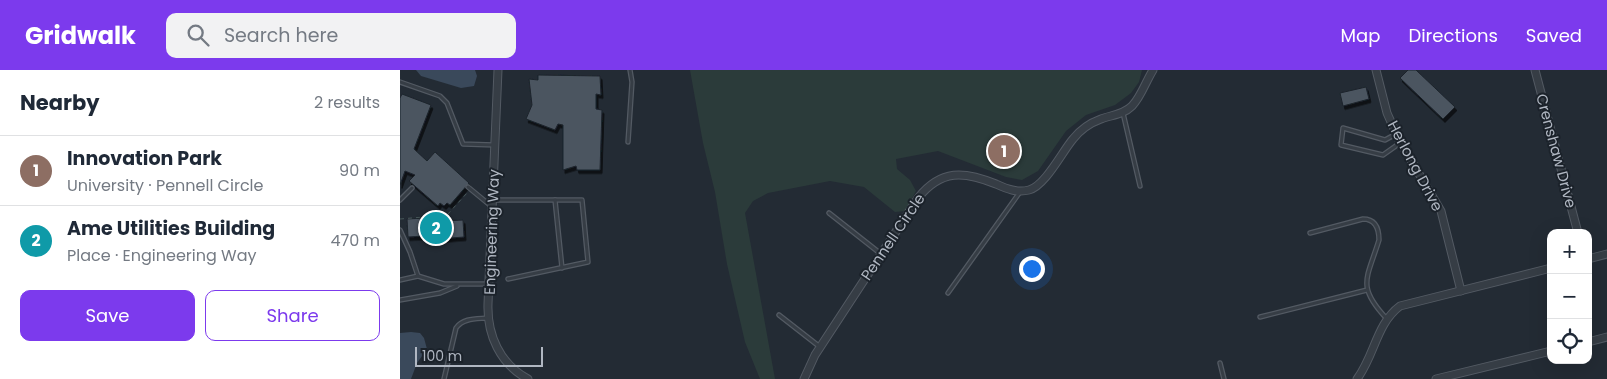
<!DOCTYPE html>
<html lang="en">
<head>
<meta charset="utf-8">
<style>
  body { margin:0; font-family:Poppins,sans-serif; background:#f2f2f3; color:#1f2937 }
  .controls { position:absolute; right:15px; bottom:15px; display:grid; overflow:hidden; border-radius:10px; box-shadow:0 5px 20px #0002 }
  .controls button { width:45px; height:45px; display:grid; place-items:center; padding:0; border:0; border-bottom:1px solid #e0e1e3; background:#fff; color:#1f2937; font:25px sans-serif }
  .scale { position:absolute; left:15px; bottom:12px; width:128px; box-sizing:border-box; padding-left:5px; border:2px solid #b0b7c2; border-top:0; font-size:14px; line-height:18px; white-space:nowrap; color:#b0b7c2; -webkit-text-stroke:4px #1b222a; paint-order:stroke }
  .you { position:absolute; left:631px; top:198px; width:18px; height:18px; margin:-12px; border:4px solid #fff; border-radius:50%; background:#1a73e8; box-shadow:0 0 0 8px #1a73e833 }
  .badge { display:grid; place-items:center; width:32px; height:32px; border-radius:50%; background:#7c3aed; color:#fff; font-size:16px; font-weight:700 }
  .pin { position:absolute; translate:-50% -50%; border:2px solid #fff; box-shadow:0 1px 5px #0006 }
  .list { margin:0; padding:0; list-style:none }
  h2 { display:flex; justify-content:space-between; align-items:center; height:65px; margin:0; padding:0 20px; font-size:21px }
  h2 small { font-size:16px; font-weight:400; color:#747a83 }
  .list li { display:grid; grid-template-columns:32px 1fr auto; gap:15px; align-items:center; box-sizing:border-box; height:70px; padding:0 20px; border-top:1px solid #e0e1e3 }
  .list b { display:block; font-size:19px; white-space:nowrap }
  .list p { margin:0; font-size:16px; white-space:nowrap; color:#747a83 }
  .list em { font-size:16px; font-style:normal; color:#747a83 }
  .actions { display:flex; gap:10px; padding:15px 20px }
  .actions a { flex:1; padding:11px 0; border:1px solid #7c3aed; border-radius:10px; text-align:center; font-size:18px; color:#7c3aed }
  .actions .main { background:#7c3aed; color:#fff }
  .icon { flex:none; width:28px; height:28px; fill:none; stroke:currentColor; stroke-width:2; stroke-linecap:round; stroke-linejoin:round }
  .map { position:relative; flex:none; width:1207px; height:309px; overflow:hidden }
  header { display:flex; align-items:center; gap:30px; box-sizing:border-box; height:70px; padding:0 25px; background:#7c3aed; color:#fff }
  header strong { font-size:24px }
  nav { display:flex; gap:28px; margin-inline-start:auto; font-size:18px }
  .search { width:350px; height:45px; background:#f2f2f3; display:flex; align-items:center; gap:12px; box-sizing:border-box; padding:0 18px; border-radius:10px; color:#747a83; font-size:19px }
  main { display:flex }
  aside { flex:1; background:#fff }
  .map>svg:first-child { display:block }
</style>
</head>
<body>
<header>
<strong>Gridwalk</strong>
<div class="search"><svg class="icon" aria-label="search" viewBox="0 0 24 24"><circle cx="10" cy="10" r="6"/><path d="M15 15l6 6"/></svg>Search here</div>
<nav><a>Map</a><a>Directions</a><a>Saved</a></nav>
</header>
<main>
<aside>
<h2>Nearby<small>2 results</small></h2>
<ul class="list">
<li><span class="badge" style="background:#8d6e63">1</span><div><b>Innovation Park</b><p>University · Pennell Circle</p></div><em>90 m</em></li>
<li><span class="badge" style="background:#0f9aa8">2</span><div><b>Ame Utilities Building</b><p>Place · Engineering Way</p></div><em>470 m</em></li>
</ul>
<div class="actions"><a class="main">Save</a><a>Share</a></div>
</aside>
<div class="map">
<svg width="1207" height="309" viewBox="0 0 1207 309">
  <defs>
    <filter id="shadow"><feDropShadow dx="2" dy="3.5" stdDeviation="0" flood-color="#0009"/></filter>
  </defs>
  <rect width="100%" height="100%" fill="#232b34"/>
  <!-- green -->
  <polygon fill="#2b3b3a" points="290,0 742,0 739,12 731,23 715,35 686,45 666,61 638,101 622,110 606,107 538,81 496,89 497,99 510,110 516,121 505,141 495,142 464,117 430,111 368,123 353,131 345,143 375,309 360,309 345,272 327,194 315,122 303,73"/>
  <!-- water -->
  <g fill="#3a495b">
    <polygon points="16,0 75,0 77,6 74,16 61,18 21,6"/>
    <polygon points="11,262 20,263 24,268 27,279 17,293 11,309 0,309 0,263"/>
  </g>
  <!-- building -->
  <g fill="#4b5560" stroke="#1d242c" filter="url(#shadow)">
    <polygon points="1008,0 1016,0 1055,37 1043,49 1000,8"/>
    <polygon points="138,5 200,6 201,25 196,24 196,39 202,40 200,100 177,100 176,96 163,100 163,55 158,54 155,60 126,49 132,35 129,9 138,10"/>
    <polygon points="966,17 969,29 943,36 940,23"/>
    <polygon points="2,24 31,35 14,79 27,91 35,82 69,113 50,135 47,133 44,136 40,133 38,136 9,111 15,105 5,101 0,115 0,28"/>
    <polygon points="43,147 43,151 63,150 64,167 26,170 25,166 8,167 7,149"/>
  </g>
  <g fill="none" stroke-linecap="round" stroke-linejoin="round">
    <!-- service casing -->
    <g stroke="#535a63" stroke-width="5.5">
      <g id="service">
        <polyline points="0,12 40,26 47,33 63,74 94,75"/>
        <polyline points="723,43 740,116"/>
        <polyline points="996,64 985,70 943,58 941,75 983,85 1000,73"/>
        <polyline points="228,72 232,12 230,0"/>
        <polyline points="68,117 91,136"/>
        <polyline points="0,130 12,118"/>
        <polyline points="93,130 182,130 188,192 108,209"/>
        <polyline points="155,130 162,198"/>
        <polyline points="429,143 481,184"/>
        <polyline points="0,160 10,182 18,206"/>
        <path d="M910,163L963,149C976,149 979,159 979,170C967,209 956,216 987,249"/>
        <polyline points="0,210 18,206 44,214 88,214"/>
        <polyline points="548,223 620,122"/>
        <polyline points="0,230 40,223 57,216"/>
        <polyline points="379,245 420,277"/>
        <polyline points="860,247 967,220"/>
        <polyline points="820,293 824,309"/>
        <path d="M44,309L56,258C63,248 76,249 87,248"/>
      </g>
    </g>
    <!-- minor casing -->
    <g stroke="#535a63" stroke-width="9">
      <g id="minor">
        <path d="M98,0L88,234C87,265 100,294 128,309"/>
        <polyline points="976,0 987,43 999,70 1041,141 1061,221"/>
        <polyline points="1135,0 1178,163"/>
        <polyline points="1188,189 1207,184"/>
        <polyline points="1188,272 1207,267"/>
        <path d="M404,309L415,285L518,128C541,99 564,101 596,114C607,119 617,123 629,120C645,116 662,82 673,69C680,60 690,53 701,49C711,45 723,45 732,36C741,27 746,11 753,0"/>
        <path d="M957,309C975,285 976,254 1000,236L1151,198"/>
        <polyline points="1036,309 1151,281"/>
      </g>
    </g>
    <!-- path -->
    <polyline stroke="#48585a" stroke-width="1" stroke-dasharray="4 4" stroke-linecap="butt" points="0,149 47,145 67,123"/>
    <!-- service -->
    <use href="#service" stroke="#363d45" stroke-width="3"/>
    <!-- minor -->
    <use href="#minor" stroke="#363d45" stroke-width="7"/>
  </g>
  <g text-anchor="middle" stroke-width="4" stroke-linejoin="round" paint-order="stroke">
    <!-- street labels -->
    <g font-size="15" fill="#b0b7c2" stroke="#1b222a">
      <text transform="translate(1156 81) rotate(75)" y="5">Crenshaw Drive</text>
      <text transform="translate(1015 96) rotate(62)" y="5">Herlong Drive</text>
      <text transform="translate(92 162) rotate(-88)" y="5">Engineering Way</text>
      <text transform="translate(493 167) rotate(-56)" y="5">Pennell Circle</text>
    </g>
  </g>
</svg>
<div class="controls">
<button>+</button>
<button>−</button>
<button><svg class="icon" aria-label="locate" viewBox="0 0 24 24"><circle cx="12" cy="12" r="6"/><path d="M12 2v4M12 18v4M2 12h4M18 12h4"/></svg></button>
</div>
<div class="scale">100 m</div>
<div class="you"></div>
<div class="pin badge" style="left:604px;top:81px;background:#8d6e63">1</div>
<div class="pin badge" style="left:36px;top:158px;background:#0f9aa8">2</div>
</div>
</main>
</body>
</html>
